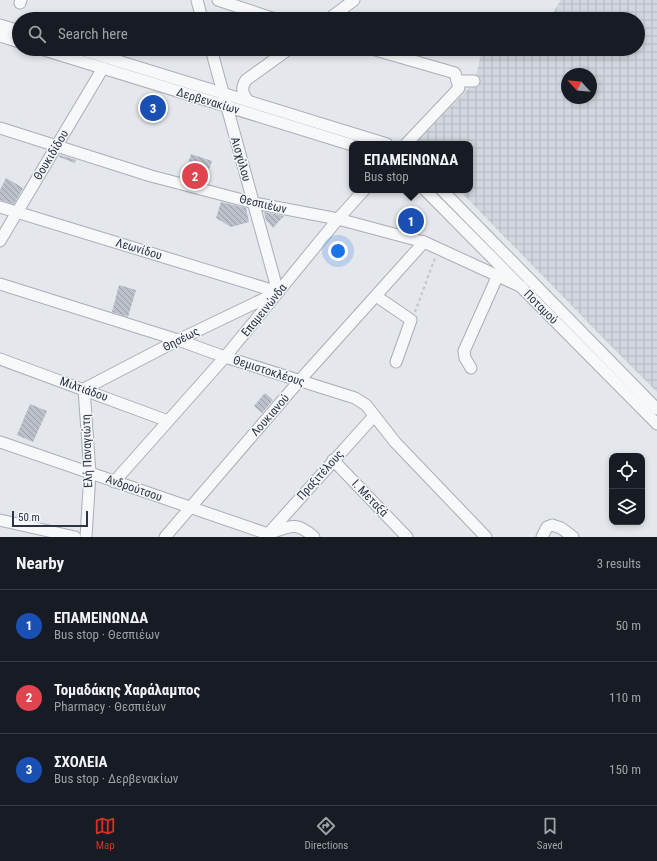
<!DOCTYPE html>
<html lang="en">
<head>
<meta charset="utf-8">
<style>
  body { margin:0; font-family:"Roboto Condensed",sans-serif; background:#20242c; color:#f1f3f6 }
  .controls { position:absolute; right:12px; bottom:12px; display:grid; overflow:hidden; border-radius:8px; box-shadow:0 2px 6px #0003 }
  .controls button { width:36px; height:36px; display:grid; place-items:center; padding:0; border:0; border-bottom:1px solid #363941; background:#171b24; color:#f1f3f6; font:20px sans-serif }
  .compass { position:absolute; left:561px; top:68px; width:36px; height:36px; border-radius:50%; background:#171b24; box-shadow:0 2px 6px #0003; rotate:296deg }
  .scale { position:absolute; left:12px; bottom:10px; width:76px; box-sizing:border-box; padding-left:4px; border:2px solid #2b3445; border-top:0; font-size:11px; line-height:14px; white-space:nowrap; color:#2b3445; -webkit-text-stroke:3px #f4f6f9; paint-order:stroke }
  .you { position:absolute; left:338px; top:251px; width:14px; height:14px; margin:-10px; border:3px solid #fff; border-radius:50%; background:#1a73e8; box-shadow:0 0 0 6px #1a73e833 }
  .badge { display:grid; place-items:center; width:26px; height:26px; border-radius:50%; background:#d93025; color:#fff; font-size:13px; font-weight:700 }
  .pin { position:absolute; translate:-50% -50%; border:2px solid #fff; box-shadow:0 1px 4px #0006 }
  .popup { position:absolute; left:349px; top:141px; width:124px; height:52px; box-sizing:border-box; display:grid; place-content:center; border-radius:8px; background:#171b24; filter:drop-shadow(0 1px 3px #0005); font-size:13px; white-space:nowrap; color:#9ea1a6 }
  .popup b { font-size:15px; color:#f1f3f6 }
  .popup::after { content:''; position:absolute; left:50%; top:100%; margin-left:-8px; border:8px solid transparent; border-top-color:#171b24 }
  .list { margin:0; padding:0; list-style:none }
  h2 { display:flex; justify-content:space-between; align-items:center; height:52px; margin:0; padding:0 16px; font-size:17px }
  h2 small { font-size:13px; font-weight:400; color:#9ea1a6 }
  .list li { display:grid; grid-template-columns:26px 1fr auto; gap:12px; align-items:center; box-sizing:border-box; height:72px; padding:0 16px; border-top:1px solid #363941 }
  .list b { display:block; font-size:15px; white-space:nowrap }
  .list p { margin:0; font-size:13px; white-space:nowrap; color:#9ea1a6 }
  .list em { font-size:13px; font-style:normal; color:#9ea1a6 }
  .icon { flex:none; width:22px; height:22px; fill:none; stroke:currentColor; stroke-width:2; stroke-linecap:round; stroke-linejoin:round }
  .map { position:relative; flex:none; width:657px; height:537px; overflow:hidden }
  .search { position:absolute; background:#171b24; box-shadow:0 2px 6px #0003; left:12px; right:12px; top:12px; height:44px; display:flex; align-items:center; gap:10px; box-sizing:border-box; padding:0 14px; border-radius:22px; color:#9ea1a6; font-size:15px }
  .sheet { height:268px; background:#171b24 }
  nav { display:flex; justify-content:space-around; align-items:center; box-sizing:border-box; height:56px; border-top:1px solid #363941; background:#171b24; font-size:11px; color:#9ea1a6 }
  nav a { display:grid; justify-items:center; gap:2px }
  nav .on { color:#d93025 }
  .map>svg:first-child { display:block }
</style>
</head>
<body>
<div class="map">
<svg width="657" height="537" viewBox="0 0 657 537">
  <defs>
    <pattern id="industrial-grid" width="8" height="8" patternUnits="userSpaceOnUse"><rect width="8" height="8" fill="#d2d6de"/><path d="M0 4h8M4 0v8" fill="none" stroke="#b4b8c0"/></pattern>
    <pattern id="building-back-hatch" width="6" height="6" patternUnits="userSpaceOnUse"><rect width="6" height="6" fill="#bbc0ca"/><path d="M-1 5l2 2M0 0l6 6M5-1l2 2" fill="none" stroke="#989da6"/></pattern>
  </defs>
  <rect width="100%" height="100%" fill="#e4e7ec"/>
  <!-- industrial -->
  <g fill="url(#industrial-grid)" fill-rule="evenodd">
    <path d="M561,0H657V392L606,341L459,190H470V144H415L471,86L476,76L482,49H638V19H549ZM567,74H591V98H567Z"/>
    <polygon points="530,12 544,19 503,19 509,14"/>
  </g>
  <!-- building -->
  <g fill="url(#building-back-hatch)">
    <polygon points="191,154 212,161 205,183 184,177"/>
    <polygon points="60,155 76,160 75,163 59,157"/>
    <polygon points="6,178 23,188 14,204 0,200 0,190"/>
    <polygon points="221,202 246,208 249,222 231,227 216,218"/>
    <polygon points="264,212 284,216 273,228 266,220"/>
    <polygon points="119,285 136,290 128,317 112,312"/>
    <polygon points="265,393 273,400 262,413 254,406"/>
    <polygon points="30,404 47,411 33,442 17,435"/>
  </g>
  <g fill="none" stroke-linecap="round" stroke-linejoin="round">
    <!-- minor casing -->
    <g stroke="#a9aeb7" stroke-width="13">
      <g id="minor">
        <polyline points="197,0 202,19"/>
        <polyline points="218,0 275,19"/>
        <polyline points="20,3 21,0"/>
        <polyline points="329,19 354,0"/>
        <polyline points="0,25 19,31"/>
        <polyline points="0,36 19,42"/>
        <polyline points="41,49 352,145"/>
        <polyline points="79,49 387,144"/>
        <polyline points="211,49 278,292"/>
        <polyline points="372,49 455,73 459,88 406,144"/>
        <polyline points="457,81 474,81"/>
        <path d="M247,100C242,92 241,88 246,80L289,49"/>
        <polyline points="0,128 151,176 254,203 338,219 424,242 522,287"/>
        <polyline points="425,190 657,424"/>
        <polyline points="442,190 657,409"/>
        <polyline points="0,207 278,292"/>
        <polyline points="0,241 103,68"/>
        <polyline points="0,284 178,340 225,357 355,398 366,405 395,442 486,537"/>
        <polyline points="376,296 411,320 396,362"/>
        <polyline points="0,359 168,421"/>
        <polyline points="471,368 465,358 464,351 498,275"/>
        <polyline points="0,442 268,534"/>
        <polyline points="333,460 407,537"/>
        <polyline points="114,482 225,357 338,219 364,190"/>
        <polyline points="0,520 75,537"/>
        <polyline points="268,534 374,416"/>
        <path d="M268,534C289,527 295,520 314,537"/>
        <polyline points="86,537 90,473 84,389 178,340 276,293"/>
        <polyline points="165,537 300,380 424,242"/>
        <polyline points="542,537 547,527 552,525 561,528 573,537"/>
      </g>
    </g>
    <!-- path -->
    <polyline stroke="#c2c5cb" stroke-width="2" stroke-dasharray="3 3" stroke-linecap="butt" points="415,312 435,258"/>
    <!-- minor -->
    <use href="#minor" stroke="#f7f8fa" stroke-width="11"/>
  </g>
  <g text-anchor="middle" stroke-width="3" stroke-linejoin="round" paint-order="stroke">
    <!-- street labels -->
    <g font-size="12" fill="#2b3445" stroke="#f4f6f9">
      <text transform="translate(208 101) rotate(17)" y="4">Δερβενακίων</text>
      <text transform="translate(51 155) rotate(-59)" y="4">Θουκιδίδου</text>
      <text transform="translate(241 159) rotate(74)" y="4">Αισχύλου</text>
      <text transform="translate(263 204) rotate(13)" y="4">Θεσπιέων</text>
      <text transform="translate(139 249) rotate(17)" y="4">Λεωνίδου</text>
      <text transform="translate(541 307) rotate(45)" y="4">Ποταμού</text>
      <text transform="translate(264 310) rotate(-51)" y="4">Επαμεινώνδα</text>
      <text transform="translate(181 339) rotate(-27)" y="4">Θησέως</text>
      <text transform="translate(269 371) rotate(18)" y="4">Θεμιστοκλέους</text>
      <text transform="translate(84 389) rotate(20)" y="4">Μιλτιάδου</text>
      <text transform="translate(270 415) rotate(-49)" y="4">Λουκιανού</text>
      <text transform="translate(87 451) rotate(-92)" y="4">Ελή Παναγιώτη</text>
      <text transform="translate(320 475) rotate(-48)" y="4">Πραξιτέλους</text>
      <text transform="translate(134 488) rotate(19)" y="4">Ανδρούτσου</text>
      <text transform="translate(370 498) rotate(46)" y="4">Ι. Μεταξά</text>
    </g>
  </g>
</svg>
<div class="controls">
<button><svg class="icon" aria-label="locate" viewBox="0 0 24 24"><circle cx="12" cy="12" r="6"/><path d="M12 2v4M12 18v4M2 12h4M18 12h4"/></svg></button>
<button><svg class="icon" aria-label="layers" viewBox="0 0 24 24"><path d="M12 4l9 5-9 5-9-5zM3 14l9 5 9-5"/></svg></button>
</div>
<svg class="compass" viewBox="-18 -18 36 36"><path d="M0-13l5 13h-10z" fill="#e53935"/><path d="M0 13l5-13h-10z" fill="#9ea1a6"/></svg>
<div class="scale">50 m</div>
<div class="you"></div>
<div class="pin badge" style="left:411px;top:221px;background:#1a4fb4">1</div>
<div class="popup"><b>ΕΠΑΜΕΙΝΩΝΔΑ</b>Bus stop</div>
<div class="pin badge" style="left:195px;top:176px;background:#e0444e">2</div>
<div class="pin badge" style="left:153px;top:108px;background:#1a4fb4">3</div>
<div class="search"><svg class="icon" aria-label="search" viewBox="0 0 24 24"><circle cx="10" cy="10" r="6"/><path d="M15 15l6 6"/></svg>Search here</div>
</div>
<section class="sheet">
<h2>Nearby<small>3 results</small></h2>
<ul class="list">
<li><span class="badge" style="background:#1a4fb4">1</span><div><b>ΕΠΑΜΕΙΝΩΝΔΑ</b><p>Bus stop · Θεσπιέων</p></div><em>50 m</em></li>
<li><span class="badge" style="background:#e0444e">2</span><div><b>Τομαδάκης Χαράλαμπος</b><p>Pharmacy · Θεσπιέων</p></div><em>110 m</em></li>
<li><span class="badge" style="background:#1a4fb4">3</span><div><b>ΣΧΟΛΕΙΑ</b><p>Bus stop · Δερβενακίων</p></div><em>150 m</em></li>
</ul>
</section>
<nav>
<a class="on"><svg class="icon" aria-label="map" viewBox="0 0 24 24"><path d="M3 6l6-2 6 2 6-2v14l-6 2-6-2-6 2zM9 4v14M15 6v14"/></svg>Map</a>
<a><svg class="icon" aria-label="directions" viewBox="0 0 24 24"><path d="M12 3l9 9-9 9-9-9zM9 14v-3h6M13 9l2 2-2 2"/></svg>Directions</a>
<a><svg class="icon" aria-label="saved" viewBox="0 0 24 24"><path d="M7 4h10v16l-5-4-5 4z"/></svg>Saved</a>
</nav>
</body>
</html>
